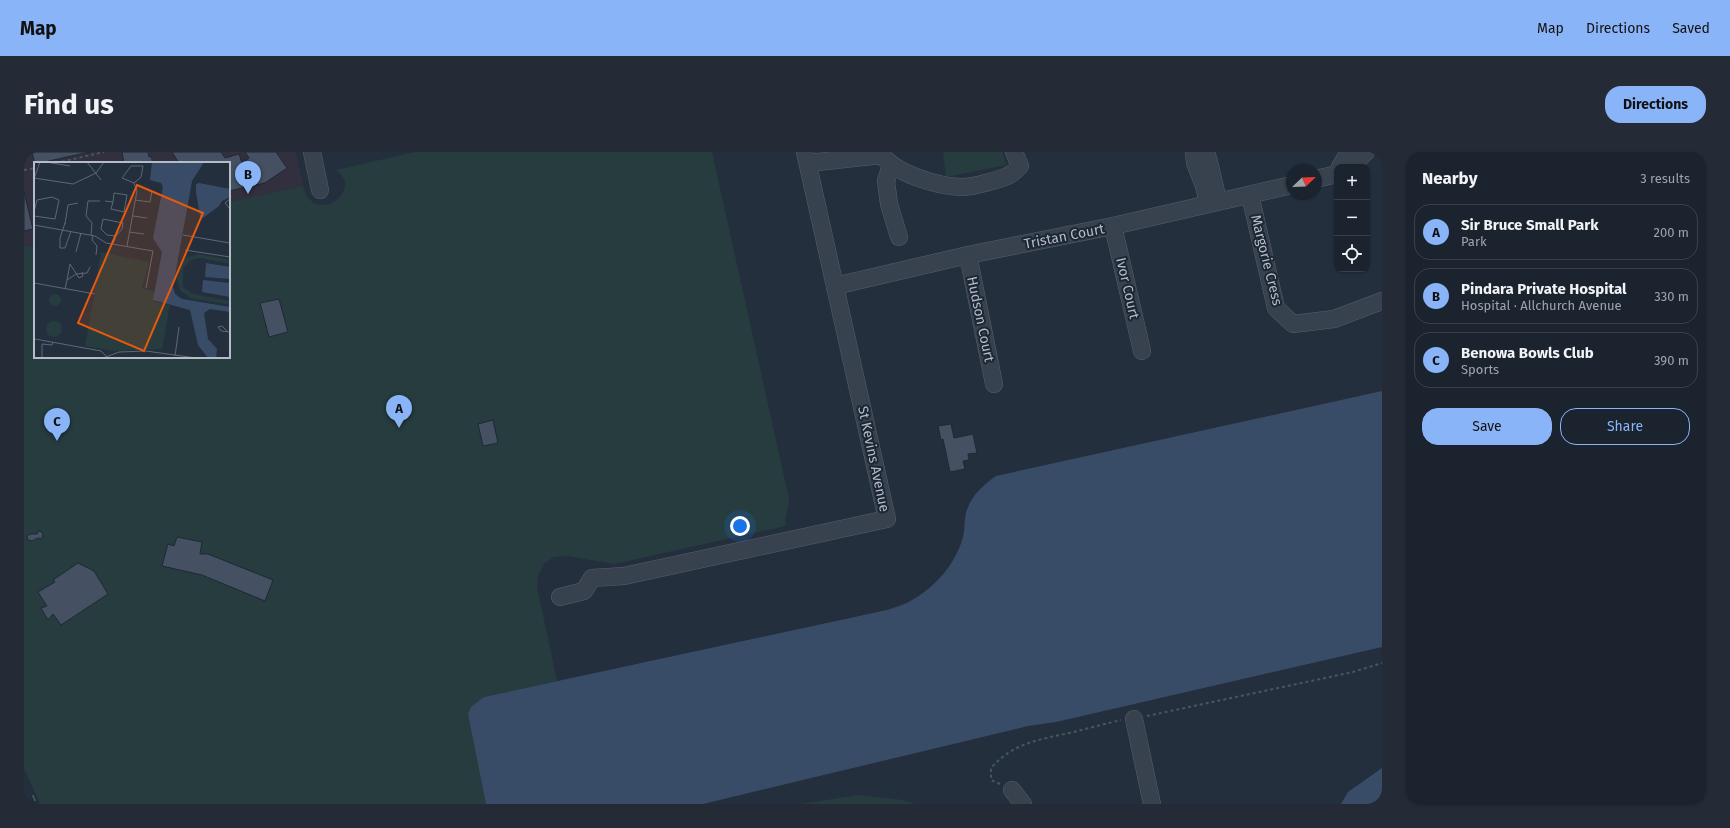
<!DOCTYPE html>
<html lang="en">
<head>
<meta charset="utf-8">
<style>
  body { margin:0; font-family:"Fira Sans",sans-serif; background:#242b36; color:#f1f3f6 }
  .controls { position:absolute; right:12px; top:12px; display:grid; overflow:hidden; border-radius:8px; box-shadow:0 1px 3px #0004 }
  .controls button { width:36px; height:36px; display:grid; place-items:center; padding:0; border:0; border-bottom:1px solid #39404a; background:#1b232e; color:#f1f3f6; font:20px sans-serif }
  .compass { position:absolute; left:1262px; top:12px; width:36px; height:36px; border-radius:50%; background:#1b232e; box-shadow:0 1px 3px #0004; rotate:67deg }
  .you { position:absolute; left:716px; top:374px; width:14px; height:14px; margin:-10px; border:3px solid #fff; border-radius:50%; background:#1a73e8; box-shadow:0 0 0 6px #1a73e833 }
  .badge { display:grid; place-items:center; width:26px; height:26px; border-radius:50%; background:#8ab4f8; color:#111; font-size:13px; font-weight:700 }
  .pin { position:absolute; translate:-50% -33px; filter:drop-shadow(0 1px 2px #0008) }
  .pin::after { content:''; position:absolute; top:21px; width:14px; height:12px; background:inherit; clip-path:polygon(0 0,100% 0,50% 100%) }
  .list { margin:0; padding:0; list-style:none }
  h2 { display:flex; justify-content:space-between; align-items:center; height:52px; margin:0; padding:0 16px; font-size:17px }
  h2 small { font-size:13px; font-weight:400; color:#a0a4aa }
  .list li { display:grid; grid-template-columns:26px 1fr auto; gap:12px; align-items:center; box-sizing:border-box; height:56px; margin:0 8px 8px; padding:0 8px; border:1px solid #39404a; border-radius:16px }
  .list b { display:block; font-size:15px; white-space:nowrap }
  .list p { margin:0; font-size:13px; white-space:nowrap; color:#a0a4aa }
  .list em { font-size:13px; font-style:normal; color:#a0a4aa }
  .actions { display:flex; gap:8px; padding:12px 16px }
  .actions a { flex:1; padding:9px 0; border:1px solid #8ab4f8; border-radius:16px; text-align:center; font-size:14px; color:#8ab4f8 }
  .actions .main { background:#8ab4f8; color:#111 }
  .icon { flex:none; width:22px; height:22px; fill:none; stroke:currentColor; stroke-width:2; stroke-linecap:round; stroke-linejoin:round }
  .map { position:relative; flex:none; width:1358px; height:652px; overflow:hidden; border-radius:16px }
  header { display:flex; align-items:center; gap:24px; box-sizing:border-box; height:56px; padding:0 20px; background:#8ab4f8; color:#111 }
  header strong { font-size:19px }
  nav { display:flex; gap:22px; margin-inline-start:auto; font-size:14px }
  .intro { display:flex; align-items:center; justify-content:space-between; box-sizing:border-box; height:96px; padding:0 24px }
  h1 { margin:0; font-size:28px }
  .button { padding:10px 18px; border-radius:16px; background:#8ab4f8; color:#111; font-size:14px; font-weight:700 }
  main { display:flex; gap:24px; padding:0 24px }
  aside { flex:1; background:#1b232e; border-radius:16px; box-shadow:0 1px 3px #0004 }
  .map>svg:first-child { display:block }
</style>
</head>
<body>
<header>
<strong>Map</strong>
<nav><a>Map</a><a>Directions</a><a>Saved</a></nav>
</header>
<div class="intro"><h1>Find us</h1><a class="button">Directions</a></div>
<main>
<div class="map">
<svg width="1358" height="652" viewBox="0 0 1358 652">
  <rect width="100%" height="100%" fill="#242f3e"/>
  <!-- medical -->
  <polygon fill="#32303f" points="0,0 272,0 279,34 205,50 205,11 11,11 11,93 0,95"/>
  <!-- green -->
  <g fill="#263c3f">
    <path d="M391,0H688L765,347C765,357 760,365 762,374L590,412L543,404L530,405L520,412L514,424L513,435L533,529L460,545L444,562L462,652H16L0,616V95L11,93V205H205V50L279,34C287,68 324,50 321,30C320,25 315,21 312,18Z"/>
    <polygon points="919,0 979,0 982,13 922,25"/>
    <polygon points="834,643 879,648 891,652 777,652"/>
  </g>
  <!-- water -->
  <g fill="#394c67">
    <path d="M1358,239V495L1032,570L1004,574L679,652H462L444,562L447,555L460,545L863,458C871,455 881,453 888,448C912,435 932,411 939,385C941,377 940,369 942,361C946,345 959,333 972,324Z"/>
    <polygon points="1358,616 1358,652 1317,652 1324,640"/>
  </g>
  <!-- building -->
  <g fill="#455162" stroke="#1f2835">
    <polygon points="8,0 66,0 11,12"/>
    <polygon points="98,0 124,0 125,5 127,4 129,11 100,11"/>
    <polygon points="148,0 197,0 201,6 215,2 218,11 225,6 221,0 252,0 263,16 241,31 205,39 205,11 166,11 164,9 160,11 155,11"/>
    <polygon points="0,40 9,77 0,79"/>
    <polygon points="255,147 264,180 245,185 236,151"/>
    <polygon points="469,268 474,291 459,294 454,272"/>
    <polygon points="927,272 930,286 949,282 953,301 944,302 945,308 939,309 941,317 926,320 919,287 917,288 914,274"/>
    <polygon points="14,379 18,380 19,384 17,387 14,386 8,389 4,388 3,385 6,382 13,382"/>
    <polygon points="153,385 178,390 176,402 184,402 249,428 241,449 178,423 138,414 144,392 150,394"/>
    <polygon points="54,411 70,419 84,442 37,473 29,462 24,468 17,456 23,454 14,440 31,430 29,428"/>
    <polygon points="10,642 13,649 10,650 7,643"/>
  </g>
  <g fill="none" stroke-linecap="round" stroke-linejoin="round">
    <!-- minor casing -->
    <g stroke="#565f6c" stroke-width="18">
      <g id="minor">
        <polyline points="288,0 296,38"/>
        <path d="M856,0C868,21 915,35 939,35C948,35 980,27 987,22C990,20 993,17 996,14L990,0"/>
        <polyline points="1170,0 1171,11 1180,34 1184,51"/>
        <polyline points="1182,0 1186,14 1193,44"/>
        <polyline points="784,11 858,3"/>
        <polyline points="867,13 862,29 865,52 875,85"/>
        <polyline points="1316,15 1325,0"/>
        <polyline points="1327,15 1342,0"/>
        <polyline points="1292,27 1313,22"/>
        <polyline points="1226,43 1252,156 1269,172 1310,167 1358,149"/>
        <polyline points="1089,74 1118,199"/>
        <polyline points="944,103 970,232"/>
        <polyline points="811,134 944,103 1089,74 1268,33"/>
        <polyline points="536,445 560,439 568,426 600,424 863,367 781,0"/>
        <polyline points="1110,567 1128,652"/>
        <polyline points="988,638 999,652"/>
      </g>
    </g>
    <!-- path -->
    <g stroke="#44595c" stroke-width="2" stroke-dasharray="3 3" stroke-linecap="butt">
      <polyline points="32,11 80,0"/>
      <polyline points="0,18 11,16"/>
      <polyline points="1123,564 1329,520 1358,511"/>
      <path d="M976,632L967,628V616C990,590 1018,587 1050,580C1065,576 1081,572 1097,568"/>
    </g>
    <!-- minor -->
    <use href="#minor" stroke="#38414e" stroke-width="17"/>
  </g>
  <g text-anchor="middle" stroke-width="4" stroke-linejoin="round" paint-order="stroke">
    <!-- street labels -->
    <g font-size="14" fill="#b4bcc9" stroke="#1d2633">
      <text transform="translate(1040 84) rotate(-11)" y="5">Tristan Court</text>
      <text transform="translate(1243 108) rotate(76)" y="5">Margorie Cress</text>
      <text transform="translate(1104 136) rotate(77)" y="5">Ivor Court</text>
      <text transform="translate(957 167) rotate(78)" y="5">Hudson Court</text>
      <text transform="translate(850 307) rotate(78)" y="5">St Kevins Avenue</text>
    </g>
  </g>
  <!-- overview -->
  <g transform="translate(10 10)">
    <rect width="196" height="196" fill="#242f3e"/>
    <path d="M67,90L115,100L108,126L121,130L120,140L136,143L128,187L80,189L51,184L60,134L63,133L60,130ZM164,92L196,98V102L167,96L157,98L149,106V125L159,132L196,139V143L156,136L146,128L143,116L145,104L151,96ZM15 138a6 6 0 1 1 12 0a6 6 0 1 1-12 0ZM12 167a8 8 0 1 1 16 0a8 8 0 1 1-16 0Z" fill="#263c3f"/>
    <path d="M118,0H170L158,19L139,125L141,132L148,137L196,145V150L176,147L170,151L174,177L183,187L182,196H174L164,183L156,148L119,138L128,90L119,76L129,25L127,21L116,18ZM165,21L196,27V35L188,39L185,44L169,56L166,54L162,30V22ZM172,101L196,105V117L171,115ZM169,118L196,121V135L168,130Z" fill="#394c67"/>
    <path fill="none" stroke="#5e6776" stroke-width="1" d="M12,0L36,4M53,0L67,18M0,16L39,22L62,11L70,0M0,17L6,0M196,37L191,41L196,47M101,38L116,40L118,29M71,39L79,40L80,31L93,33L90,50L77,47L79,40M0,50L3,38L18,35L25,38L21,57L0,54M99,54L113,56M31,61L26,76V86H31L37,69M31,62L34,43L44,41M0,63L61,74L72,81L119,89L112,126M95,70L110,72M57,73L58,61L52,54L54,39H66M59,73L58,78L63,84L62,93M149,73L196,81M79,82L82,74L88,67L89,61L69,57L67,67L73,73L82,74M93,84L103,29L100,21L88,16L97,4H109L107,15L100,21M151,88L196,95M42,90L47,71M33,118L36,102L45,116L49,114L48,110M0,121L61,132M31,127L33,118L42,112L53,111L56,105M194,170L188,164L184,165L187,169L196,170M1,177L67,189L73,195M141,194L145,165M8,196V182L18,183L19,180M69,196L85,190L112,189L162,196"/>
    <path fill="#e8590c" fill-opacity="0.15" stroke="#e8590c" stroke-width="2" d="M103,23L169,51L110,189L44,161Z"/>
    <rect width="196" height="196" fill="none" stroke="#b4bcc9" stroke-width="2"/>
  </g>
</svg>
<div class="controls">
<button>+</button>
<button>−</button>
<button><svg class="icon" aria-label="locate" viewBox="0 0 24 24"><circle cx="12" cy="12" r="6"/><path d="M12 2v4M12 18v4M2 12h4M18 12h4"/></svg></button>
</div>
<svg class="compass" viewBox="-18 -18 36 36"><path d="M0-13l5 13h-10z" fill="#e53935"/><path d="M0 13l5-13h-10z" fill="#a0a4aa"/></svg>
<div class="you"></div>
<div class="pin badge" style="left:375px;top:276px">A</div>
<div class="pin badge" style="left:224px;top:42px">B</div>
<div class="pin badge" style="left:33px;top:289px">C</div>
</div>
<aside>
<h2>Nearby<small>3 results</small></h2>
<ul class="list">
<li><span class="badge">A</span><div><b>Sir Bruce Small Park</b><p>Park</p></div><em>200 m</em></li>
<li><span class="badge">B</span><div><b>Pindara Private Hospital</b><p>Hospital · Allchurch Avenue</p></div><em>330 m</em></li>
<li><span class="badge">C</span><div><b>Benowa Bowls Club</b><p>Sports</p></div><em>390 m</em></li>
</ul>
<div class="actions"><a class="main">Save</a><a>Share</a></div>
</aside>
</main>
</body>
</html>
